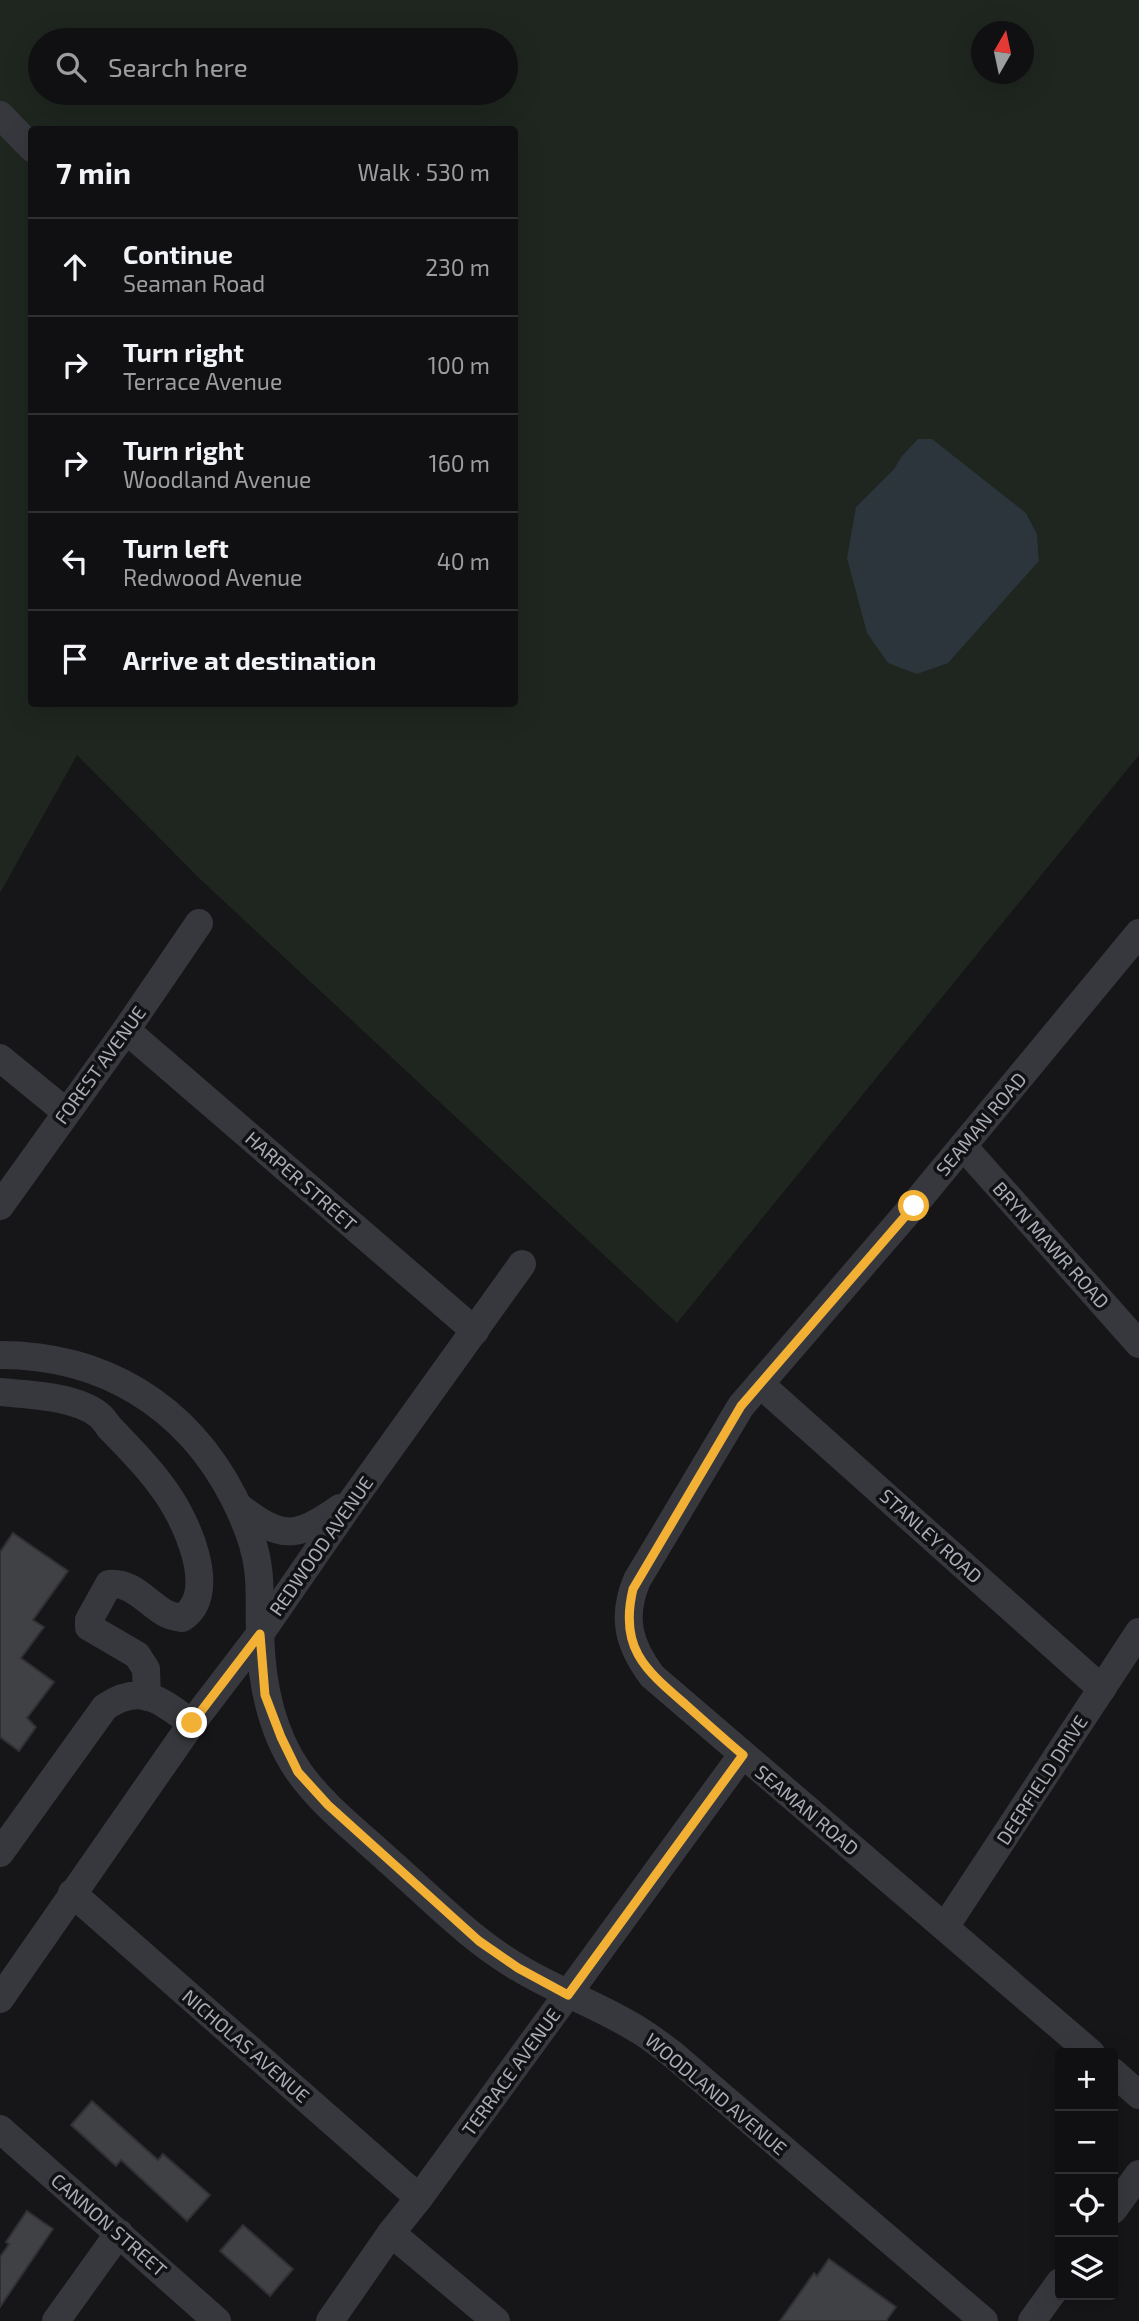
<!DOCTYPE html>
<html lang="en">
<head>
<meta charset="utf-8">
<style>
  body { margin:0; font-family:"Exo 2",sans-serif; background:#1e1e20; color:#f1f3f6 }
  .controls { position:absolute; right:21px; bottom:21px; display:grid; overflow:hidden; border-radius:7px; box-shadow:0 7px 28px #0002 }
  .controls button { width:63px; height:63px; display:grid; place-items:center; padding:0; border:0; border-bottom:2px solid #303032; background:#101012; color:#f1f3f6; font:35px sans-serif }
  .compass { position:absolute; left:971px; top:21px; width:63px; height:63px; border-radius:50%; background:#101012; box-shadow:0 7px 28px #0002; rotate:9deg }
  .stop { position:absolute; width:21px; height:21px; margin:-16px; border:5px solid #f2b134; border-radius:50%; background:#fff }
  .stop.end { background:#f2b134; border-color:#fff; box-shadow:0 2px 7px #0008 }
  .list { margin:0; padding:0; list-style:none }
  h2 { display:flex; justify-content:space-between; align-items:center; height:91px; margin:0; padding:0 28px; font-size:30px }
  h2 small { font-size:23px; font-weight:400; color:#9c9d9f }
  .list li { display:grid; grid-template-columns:46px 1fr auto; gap:21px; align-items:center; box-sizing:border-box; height:98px; padding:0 28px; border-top:2px solid #303032 }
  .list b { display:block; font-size:26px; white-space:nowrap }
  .list p { margin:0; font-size:23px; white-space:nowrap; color:#9c9d9f }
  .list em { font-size:23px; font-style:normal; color:#9c9d9f }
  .icon { flex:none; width:38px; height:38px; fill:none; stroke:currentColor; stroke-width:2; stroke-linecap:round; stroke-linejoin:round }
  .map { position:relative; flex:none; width:1139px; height:2321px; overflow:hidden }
  .search { position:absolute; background:#101012; box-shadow:0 7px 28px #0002; left:28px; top:28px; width:490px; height:77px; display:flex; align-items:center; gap:18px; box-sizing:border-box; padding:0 24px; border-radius:38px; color:#9c9d9f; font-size:26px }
  .panel { position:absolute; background:#101012; box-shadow:0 7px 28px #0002; left:28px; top:126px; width:490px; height:581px; border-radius:7px }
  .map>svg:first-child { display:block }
</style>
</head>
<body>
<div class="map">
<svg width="1139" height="2321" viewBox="0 0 1139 2321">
  <rect width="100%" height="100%" fill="#161618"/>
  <!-- green -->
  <path fill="#1e261f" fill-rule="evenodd" d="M0,0H1139V755L677,1323L200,879L77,755L0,893ZM982,32H1024V74H982ZM40,40H506V93H40ZM32,130H514V704H32ZM894,469L1026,513L1037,534L1039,561L948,662L856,507Z"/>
  <!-- water -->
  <polygon fill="#2c353c" points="918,439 932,439 1026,513 1037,534 1039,561 948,663 917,674 888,663 867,633 847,558 856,507 894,469 902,456"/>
  <!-- building -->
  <g fill="#404145" stroke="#303034" stroke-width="2">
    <polygon points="13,1533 68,1571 33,1620 44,1627 21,1658 54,1682 27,1718 36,1727 19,1751 0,1737 0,1552"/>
    <polygon points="92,2101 158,2160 163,2154 210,2195 187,2221 121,2160 116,2166 71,2125"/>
    <polygon points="27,2211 53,2229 0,2307 0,2257 9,2244 6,2242"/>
    <polygon points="243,2225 293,2269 270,2296 220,2251"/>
    <polygon points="829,2259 896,2307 886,2321 780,2321 814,2273 817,2276"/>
  </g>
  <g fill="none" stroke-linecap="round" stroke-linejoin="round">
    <!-- minor -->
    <g stroke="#37383d" stroke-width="28">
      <polyline points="0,115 32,148"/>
      <polyline points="126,1030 475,1331"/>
      <polyline points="0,1058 66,1112"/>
      <polyline points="963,1146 1139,1344"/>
      <polyline points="0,1206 126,1030 199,923"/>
      <path d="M0,1355C104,1355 187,1406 234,1498C245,1520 255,1543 258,1568C261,1589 259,1610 260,1631C261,1680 270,1731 299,1772C323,1806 359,1833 389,1861C431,1898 471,1940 519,1968C557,1991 600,2006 637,2029C649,2036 660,2045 671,2053L984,2321"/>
      <polyline points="760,1384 1102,1689"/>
      <path d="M0,1392C29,1395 76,1396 99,1415C103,1418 106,1423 109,1427C128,1447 147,1465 163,1488C185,1517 221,1593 182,1618C176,1617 170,1616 165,1613C146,1602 133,1582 109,1584L89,1620V1627L137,1655L146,1669L147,1697"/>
      <path d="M238,1506C282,1540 295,1539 340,1508"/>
      <path d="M0,1853L105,1707C142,1682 160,1701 192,1723"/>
      <polyline points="72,1893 419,2198"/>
      <polyline points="945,1927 1139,1632"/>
      <polyline points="0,1999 192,1723 260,1634 352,1501 522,1264"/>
      <path d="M1091,2053L652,1676C629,1645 621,1618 637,1580L741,1406L914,1205L1139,933"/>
      <polyline points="1113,2072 1139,2095"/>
      <polyline points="0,2129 217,2321"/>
      <polyline points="1113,2210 1139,2174"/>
      <polyline points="391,2233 496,2321"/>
      <polyline points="56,2321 119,2233"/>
      <polyline points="330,2321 391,2233 419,2198 742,1755"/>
      <polyline points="1032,2321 1060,2282"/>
    </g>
  </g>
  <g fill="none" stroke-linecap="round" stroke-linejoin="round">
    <!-- route -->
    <path stroke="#f2b134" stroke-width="9" d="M192,1723L260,1634L265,1695L281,1737L298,1772L328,1805L479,1941L518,1968L568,1995L743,1755C723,1738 704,1721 685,1704C644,1669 619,1647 633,1589L741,1406L914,1206"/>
  </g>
  <g text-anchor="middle" stroke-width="7" stroke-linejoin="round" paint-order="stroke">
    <!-- street labels -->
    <g font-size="19" fill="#a8adb8" stroke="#111113">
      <text transform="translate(100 1065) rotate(-54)" y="7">FOREST AVENUE</text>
      <text transform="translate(981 1124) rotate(-50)" y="7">SEAMAN ROAD</text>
      <text transform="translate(301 1181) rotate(41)" y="7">HARPER STREET</text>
      <text transform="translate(1051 1245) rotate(48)" y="7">BRYN MAWR ROAD</text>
      <text transform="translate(931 1536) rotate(42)" y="7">STANLEY ROAD</text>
      <text transform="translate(321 1546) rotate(-55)" y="7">REDWOOD AVENUE</text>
      <text transform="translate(1042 1780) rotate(-57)" y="7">DEERFIELD DRIVE</text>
      <text transform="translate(807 1810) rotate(40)" y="7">SEAMAN ROAD</text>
      <text transform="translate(246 2046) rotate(41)" y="7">NICHOLAS AVENUE</text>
      <text transform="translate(511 2072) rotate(-54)" y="7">TERRACE AVENUE</text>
      <text transform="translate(716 2094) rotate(40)" y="7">WOODLAND AVENUE</text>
      <text transform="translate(109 2225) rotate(41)" y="7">CANNON STREET</text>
    </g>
  </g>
</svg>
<div class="controls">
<button>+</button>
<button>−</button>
<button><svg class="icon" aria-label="locate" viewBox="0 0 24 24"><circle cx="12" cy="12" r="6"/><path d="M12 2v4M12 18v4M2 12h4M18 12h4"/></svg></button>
<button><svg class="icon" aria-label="layers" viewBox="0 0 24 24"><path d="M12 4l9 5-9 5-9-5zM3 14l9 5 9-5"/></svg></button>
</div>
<svg class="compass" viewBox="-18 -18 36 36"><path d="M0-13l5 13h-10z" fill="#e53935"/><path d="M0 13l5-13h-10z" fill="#9c9d9f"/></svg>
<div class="stop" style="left:914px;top:1206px"></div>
<div class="stop end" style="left:192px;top:1723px"></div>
<div class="search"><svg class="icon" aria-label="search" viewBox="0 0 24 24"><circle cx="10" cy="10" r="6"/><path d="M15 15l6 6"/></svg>Search here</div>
<section class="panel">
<h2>7 min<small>Walk · 530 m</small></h2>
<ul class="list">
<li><svg class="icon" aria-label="ahead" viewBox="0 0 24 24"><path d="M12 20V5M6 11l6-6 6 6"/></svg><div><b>Continue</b><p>Seaman Road</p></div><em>230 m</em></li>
<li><svg class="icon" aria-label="right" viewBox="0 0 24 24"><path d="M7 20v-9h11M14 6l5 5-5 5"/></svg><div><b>Turn right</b><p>Terrace Avenue</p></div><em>100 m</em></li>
<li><svg class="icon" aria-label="right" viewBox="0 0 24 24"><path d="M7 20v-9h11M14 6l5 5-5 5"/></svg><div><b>Turn right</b><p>Woodland Avenue</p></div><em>160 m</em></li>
<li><svg class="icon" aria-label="left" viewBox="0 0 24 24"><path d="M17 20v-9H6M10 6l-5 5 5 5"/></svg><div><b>Turn left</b><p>Redwood Avenue</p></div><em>40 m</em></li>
<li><svg class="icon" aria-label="arrive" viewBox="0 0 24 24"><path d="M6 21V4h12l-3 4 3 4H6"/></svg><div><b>Arrive at destination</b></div></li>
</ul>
</section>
</div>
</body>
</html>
